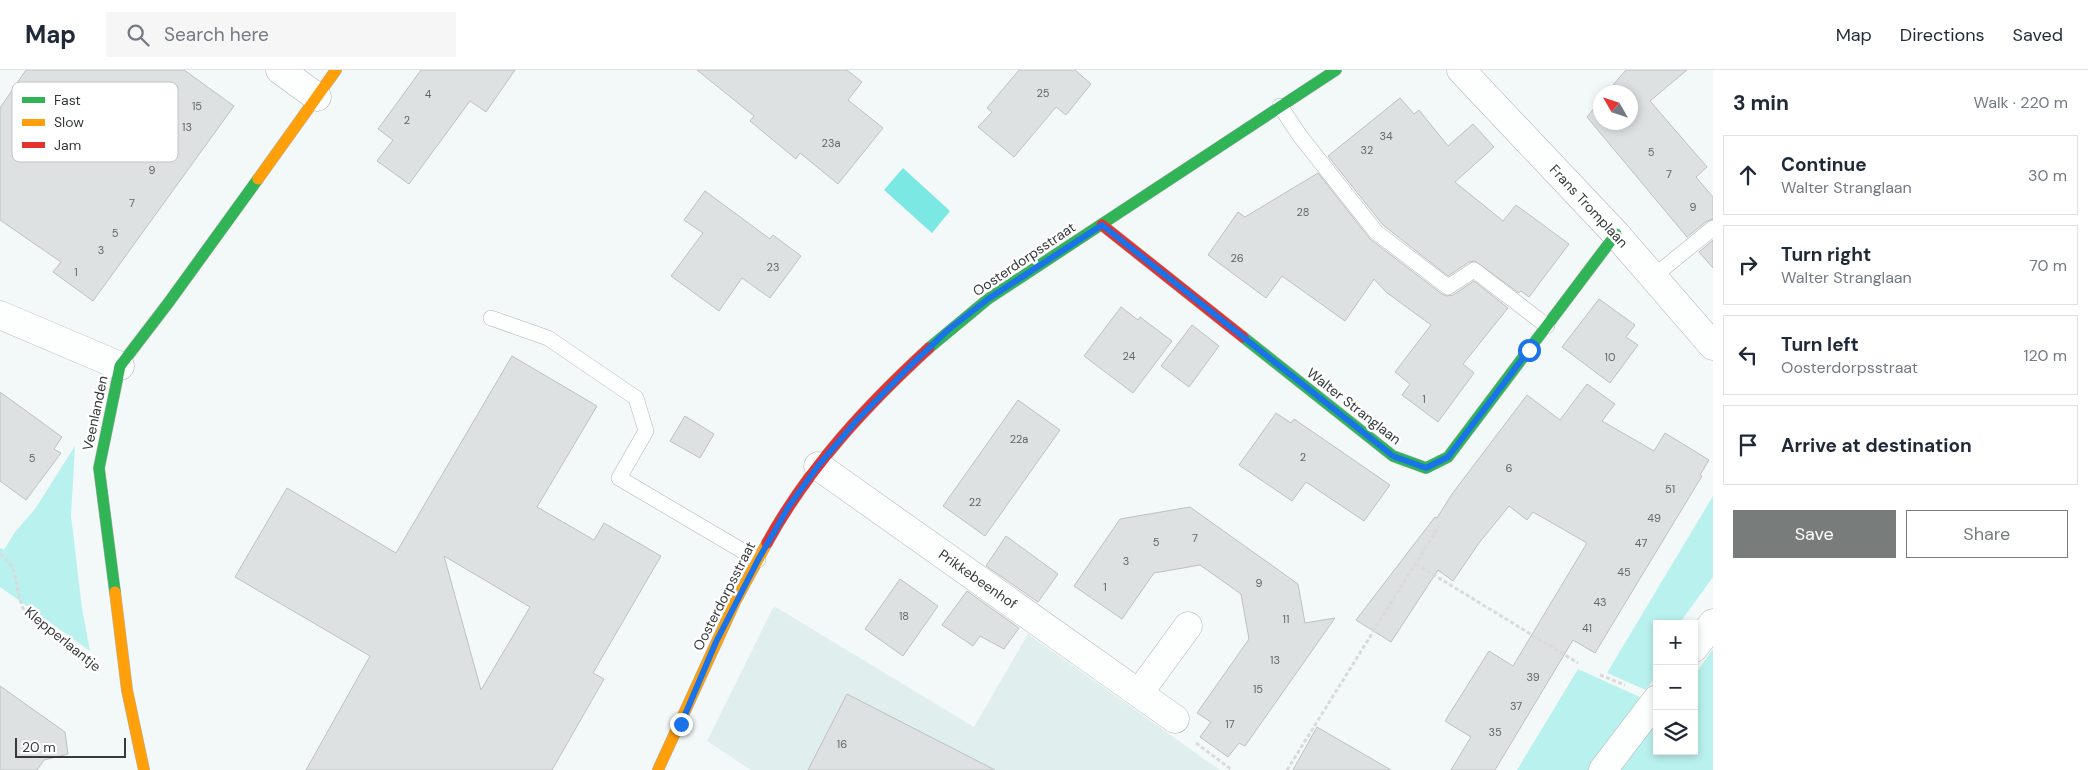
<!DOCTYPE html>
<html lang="en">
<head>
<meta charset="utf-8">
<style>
  body { margin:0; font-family:"DM Sans",sans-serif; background:#f6f6f7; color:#1f2937 }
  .controls { position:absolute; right:15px; bottom:15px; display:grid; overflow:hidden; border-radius:0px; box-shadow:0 2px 8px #0003 }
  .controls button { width:45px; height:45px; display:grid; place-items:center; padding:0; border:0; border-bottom:1px solid #e0e1e3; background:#fff; color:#1f2937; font:25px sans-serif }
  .compass { position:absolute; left:1593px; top:15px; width:45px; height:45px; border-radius:50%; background:#fff; box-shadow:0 2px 8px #0003; rotate:309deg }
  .scale { position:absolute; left:15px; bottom:12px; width:111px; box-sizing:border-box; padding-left:5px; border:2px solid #363a3a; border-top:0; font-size:14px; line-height:18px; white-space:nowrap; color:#363a3a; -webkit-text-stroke:4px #fff; paint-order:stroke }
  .stop { position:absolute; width:15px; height:15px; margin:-11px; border:4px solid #1a73e8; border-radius:50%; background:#fff }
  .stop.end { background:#1a73e8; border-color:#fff; box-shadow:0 1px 5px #0008 }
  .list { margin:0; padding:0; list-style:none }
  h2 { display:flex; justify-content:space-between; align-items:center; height:65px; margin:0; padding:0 20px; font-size:21px }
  h2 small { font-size:16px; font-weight:400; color:#747a83 }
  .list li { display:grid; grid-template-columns:32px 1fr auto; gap:15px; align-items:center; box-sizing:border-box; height:80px; margin:0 10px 10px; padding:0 10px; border:1px solid #e0e1e3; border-radius:0px }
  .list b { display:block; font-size:19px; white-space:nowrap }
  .list p { margin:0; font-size:16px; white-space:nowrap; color:#747a83 }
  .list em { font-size:16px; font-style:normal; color:#747a83 }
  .actions { display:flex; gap:10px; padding:15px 20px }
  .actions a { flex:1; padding:11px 0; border:1px solid #787d7c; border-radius:0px; text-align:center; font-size:18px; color:#787d7c }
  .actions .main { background:#787d7c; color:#fff }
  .icon { flex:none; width:28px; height:28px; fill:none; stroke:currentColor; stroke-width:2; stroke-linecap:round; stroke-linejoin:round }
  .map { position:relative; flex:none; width:1713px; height:700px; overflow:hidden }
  header { display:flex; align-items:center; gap:30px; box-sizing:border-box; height:70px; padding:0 25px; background:#fff; border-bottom:1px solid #e0e1e3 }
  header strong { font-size:24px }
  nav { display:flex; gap:28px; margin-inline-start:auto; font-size:18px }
  .search { width:350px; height:45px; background:#f6f6f7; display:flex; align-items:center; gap:12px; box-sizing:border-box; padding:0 18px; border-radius:0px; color:#747a83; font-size:19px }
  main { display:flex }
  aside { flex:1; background:#fff }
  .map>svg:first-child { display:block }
</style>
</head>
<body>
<header>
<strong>Map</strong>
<div class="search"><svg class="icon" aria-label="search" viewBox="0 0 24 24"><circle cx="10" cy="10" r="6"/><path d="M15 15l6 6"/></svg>Search here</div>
<nav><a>Map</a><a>Directions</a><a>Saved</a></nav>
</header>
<main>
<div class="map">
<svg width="1713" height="700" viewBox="0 0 1713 700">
  <rect width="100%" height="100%" fill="#f3f9f8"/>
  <!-- built -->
  <polygon fill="#e0eeed" points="774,536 974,657 1028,564 1220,700 751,700 707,671"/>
  <!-- green -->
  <g fill="#b9f1ee">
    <polygon points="75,376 71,446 82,538 90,581 0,517 0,478 4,480 15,462 35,439"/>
    <polygon points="1713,426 1713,507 1679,554 1657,554 1657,604 1646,620 1607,603"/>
    <polygon points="1713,579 1713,700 1617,700 1657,646 1657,681 1694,681 1694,606"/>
    <polygon points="1578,599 1642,628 1588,700 1517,700"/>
  </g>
  <!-- water -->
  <polygon fill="#7be8e4" points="903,98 950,141 932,163 884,120"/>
  <!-- building -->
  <g fill="#dde1e1" stroke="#bdc1c0" fill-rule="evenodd">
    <polygon points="26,0 184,0 234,36 93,231 53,202 61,192 0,150 0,38"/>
    <polygon points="421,0 515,0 486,42 470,31 409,114 377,91 393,70 378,59"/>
    <polygon points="697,0 847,0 862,12 848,30 883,58 838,114 800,83 796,89 750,51 754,46"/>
    <polygon points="1019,0 1075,0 1091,14 1066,45 1056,37 1014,87 978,57 992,42 987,38"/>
    <polygon points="1626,0 1687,0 1650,31 1707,97 1696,107 1713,127 1713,149 1707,151 1687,167 1587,47 1600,31 1600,52 1630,52 1630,22 1607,22"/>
    <polygon points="1400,28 1414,44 1419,40 1448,76 1473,54 1494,77 1455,112 1503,151 1516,135 1569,174 1529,227 1521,221 1519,223 1475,191 1469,192 1448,206 1383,155 1328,86"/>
    <polygon points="1318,103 1370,169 1442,224 1447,226 1453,225 1474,211 1508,238 1463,294 1474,303 1438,352 1402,325 1410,314 1395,302 1431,255 1386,222 1374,209 1345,251 1282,206 1266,228 1208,185 1238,142 1245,147"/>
    <polygon points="705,121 770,169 773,165 801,186 770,228 742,208 719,241 671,206 703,163 684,150"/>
    <polygon points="1713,170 1713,198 1699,182"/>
    <polygon points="1599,229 1635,255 1626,267 1638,275 1610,313 1562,277"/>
    <polygon points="1121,237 1138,250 1140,247 1172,271 1133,323 1084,286"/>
    <polygon points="1192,255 1219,276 1189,317 1161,296"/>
    <path d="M512,286L597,336L537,437L594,470L604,453L661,486L593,603L604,609L552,700H306L370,586L235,507L287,418L396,483ZM444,486L530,537L481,620Z"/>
    <polygon points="1587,314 1615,334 1602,351 1654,381 1665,363 1709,390 1700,405 1702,406 1595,583 1573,570 1495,700 1451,700 1471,667 1445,651 1489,581 1513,596 1587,473 1533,442 1527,450 1509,436 1479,473 1453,511 1438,500 1391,572 1356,550 1435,447 1437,448 1452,424 1527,325 1560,350"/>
    <polygon points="0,322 62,367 54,379 61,383 26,430 0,411"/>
    <polygon points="1018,330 1060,360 985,466 943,436"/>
    <polygon points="1276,343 1291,353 1294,349 1390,415 1364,451 1306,412 1292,431 1239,395"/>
    <polygon points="685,346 714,364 700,388 670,371"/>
    <polygon points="1190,437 1298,514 1305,553 1335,548 1245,676 1239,673 1228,687 1200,667 1211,652 1197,643 1249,569 1241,524 1200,495 1154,503 1122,549 1074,516 1120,449"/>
    <polygon points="1006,466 1058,504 1038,532 986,496"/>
    <polygon points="900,509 938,536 903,586 865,559"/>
    <polygon points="967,521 1019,558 1004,579 980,566 973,576 942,555"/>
    <polygon points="0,616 65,662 68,684 44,690 37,700 0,700"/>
    <polygon points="847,624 995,700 808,700"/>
    <polygon points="1317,657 1391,700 1293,700"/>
  </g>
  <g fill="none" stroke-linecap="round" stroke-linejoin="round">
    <!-- lane casing -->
    <g stroke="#b0b4b4" stroke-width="16">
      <g id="lane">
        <polyline points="1280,36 1300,66 1376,162 1448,217 1474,200 1547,256"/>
        <polyline points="1653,207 1713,158"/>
        <polyline points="491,248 548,268 636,328 646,361 619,408 758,490"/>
      </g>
    </g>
    <!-- street casing -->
    <g stroke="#b0b4b4" stroke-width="29">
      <g id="street">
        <polyline points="280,0 317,27"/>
        <polyline points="1461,0 1616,164 1713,276"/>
        <polyline points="0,245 120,296"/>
        <polyline points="818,396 1175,649"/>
        <polyline points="1694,578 1713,553"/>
        <polyline points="1139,623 1188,556"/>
        <polyline points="1603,700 1657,629"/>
      </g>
    </g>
    <!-- fast casing -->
    <g stroke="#b0b4b4" stroke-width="12">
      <g id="fast">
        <polyline points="1243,267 1393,386 1426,398 1448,387 1616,164"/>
        <polyline points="929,278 988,229 1336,0"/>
        <polyline points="115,522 99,398 120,296 169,232 258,109"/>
      </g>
    </g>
    <!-- slow casing -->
    <g stroke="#b0b4b4" stroke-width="12">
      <g id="slow">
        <polyline points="258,109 336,0"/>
        <polyline points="115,522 127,620 144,700"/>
        <polyline points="658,700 735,532 767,473"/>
      </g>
    </g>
    <!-- jam casing -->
    <g stroke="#b0b4b4" stroke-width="12">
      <g id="jam">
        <polyline points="1102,155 1243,267"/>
        <path d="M767,473C808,398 867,335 929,278"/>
      </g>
    </g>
    <!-- path -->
    <g stroke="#d9dad9" stroke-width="3" stroke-dasharray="4 2.5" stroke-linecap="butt">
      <path d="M0,484C22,500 13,518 24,540L89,591"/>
      <polyline points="1416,494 1578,593"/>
      <polyline points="1600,605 1625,615"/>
      <polyline points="1196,673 1232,700"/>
      <polyline points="1287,700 1439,456"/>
    </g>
    <!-- lane -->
    <use href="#lane" stroke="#fdfefe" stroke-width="15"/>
    <!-- street -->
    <use href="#street" stroke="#fdfefe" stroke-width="28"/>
    <!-- fast -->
    <use href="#fast" stroke="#30b455" stroke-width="11"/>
    <!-- slow -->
    <use href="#slow" stroke="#ff9f0a" stroke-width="11"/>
    <!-- jam -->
    <use href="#jam" stroke="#e5322d" stroke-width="11"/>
  </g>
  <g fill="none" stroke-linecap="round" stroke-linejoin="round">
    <!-- route -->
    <polyline stroke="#1a73e8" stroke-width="6" points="681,654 716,572 758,490 789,436 818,396 857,350 910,296 948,260 988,229 1102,155 1393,386 1426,398 1448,387 1529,280"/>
  </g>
  <g text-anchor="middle" stroke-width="5" stroke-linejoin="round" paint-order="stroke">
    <!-- number labels -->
    <g font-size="11" fill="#626666">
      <text x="1043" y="27">25</text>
      <text x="428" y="28">4</text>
      <text x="197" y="40">15</text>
      <text x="407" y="54">2</text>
      <text x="187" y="61">13</text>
      <text x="1386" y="70">34</text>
      <text x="831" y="77">23a</text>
      <text x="1367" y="84">32</text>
      <text x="1651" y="86">5</text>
      <text x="152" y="104">9</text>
      <text x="1669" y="108">7</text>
      <text x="132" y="137">7</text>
      <text x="1693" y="141">9</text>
      <text x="1303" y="146">28</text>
      <text x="115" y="167">5</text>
      <text x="101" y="184">3</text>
      <text x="1237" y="192">26</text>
      <text x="773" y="201">23</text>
      <text x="76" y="206">1</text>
      <text x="1129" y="290">24</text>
      <text x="1610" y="291">10</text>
      <text x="1424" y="333">1</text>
      <text x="1019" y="373">22a</text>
      <text x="1303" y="391">2</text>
      <text x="32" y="392">5</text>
      <text x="1509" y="402">6</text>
      <text x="1670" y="423">51</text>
      <text x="975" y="436">22</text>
      <text x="1654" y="452">49</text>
      <text x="1195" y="472">7</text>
      <text x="1156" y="476">5</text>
      <text x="1641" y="477">47</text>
      <text x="1126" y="495">3</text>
      <text x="1624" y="506">45</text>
      <text x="1259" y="517">9</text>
      <text x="1105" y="521">1</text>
      <text x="1600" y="536">43</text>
      <text x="904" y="550">18</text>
      <text x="1286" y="553">11</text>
      <text x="1587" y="562">41</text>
      <text x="1275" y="594">13</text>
      <text x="1533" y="611">39</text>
      <text x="1258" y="623">15</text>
      <text x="1516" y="640">37</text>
      <text x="1230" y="658">17</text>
      <text x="1495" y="666">35</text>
      <text x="842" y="678">16</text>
    </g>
    <!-- street labels -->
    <g font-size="14" fill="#363a3a" stroke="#fff">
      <text transform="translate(1589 136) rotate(47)" y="5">Frans Tromplaan</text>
      <text transform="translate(1024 189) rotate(-34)" y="5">Oosterdorpsstraat</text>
      <text transform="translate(1354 336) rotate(38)" y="5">Walter Stranglaan</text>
      <text transform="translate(95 343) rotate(-78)" y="5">Veenlanden</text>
      <text transform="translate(978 509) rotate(35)" y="5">Prikkebeenhof</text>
      <text transform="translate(724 526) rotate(-63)" y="5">Oosterdorpsstraat</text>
      <text transform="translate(63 569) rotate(39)" y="5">Klepperlaantje</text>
    </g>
  </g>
  <!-- legend -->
  <rect x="12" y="12" width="166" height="80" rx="8" fill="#fff" stroke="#c3c4c4" stroke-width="1"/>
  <rect x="22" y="27" width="23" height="6" fill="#30b455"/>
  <rect x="22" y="49" width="23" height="7" fill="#ff9f0a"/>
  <rect x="22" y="72" width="23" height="6" fill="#e5322d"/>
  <g font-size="14" fill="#363a3a">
    <text x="54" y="35">Fast</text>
    <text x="54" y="57">Slow</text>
    <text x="54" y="80">Jam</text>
  </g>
</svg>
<div class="controls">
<button>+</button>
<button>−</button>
<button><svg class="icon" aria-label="layers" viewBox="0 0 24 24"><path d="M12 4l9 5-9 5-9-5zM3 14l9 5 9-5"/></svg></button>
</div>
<svg class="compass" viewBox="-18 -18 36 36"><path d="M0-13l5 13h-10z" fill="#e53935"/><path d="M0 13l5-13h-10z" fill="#747a83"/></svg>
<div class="scale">20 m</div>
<div class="stop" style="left:1529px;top:280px"></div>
<div class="stop end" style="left:681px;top:654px"></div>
</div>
<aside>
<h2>3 min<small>Walk · 220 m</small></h2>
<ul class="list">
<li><svg class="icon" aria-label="ahead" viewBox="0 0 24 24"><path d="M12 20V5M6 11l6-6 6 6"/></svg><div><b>Continue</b><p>Walter Stranglaan</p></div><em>30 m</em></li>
<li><svg class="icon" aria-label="right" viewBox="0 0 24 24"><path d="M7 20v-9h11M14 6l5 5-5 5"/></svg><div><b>Turn right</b><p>Walter Stranglaan</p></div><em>70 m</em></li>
<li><svg class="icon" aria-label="left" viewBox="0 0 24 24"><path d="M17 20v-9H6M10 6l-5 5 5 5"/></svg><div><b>Turn left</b><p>Oosterdorpsstraat</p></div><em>120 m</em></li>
<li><svg class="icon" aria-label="arrive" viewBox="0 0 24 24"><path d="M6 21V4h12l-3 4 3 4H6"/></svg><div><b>Arrive at destination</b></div></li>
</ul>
<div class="actions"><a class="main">Save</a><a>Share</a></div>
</aside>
</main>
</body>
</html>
